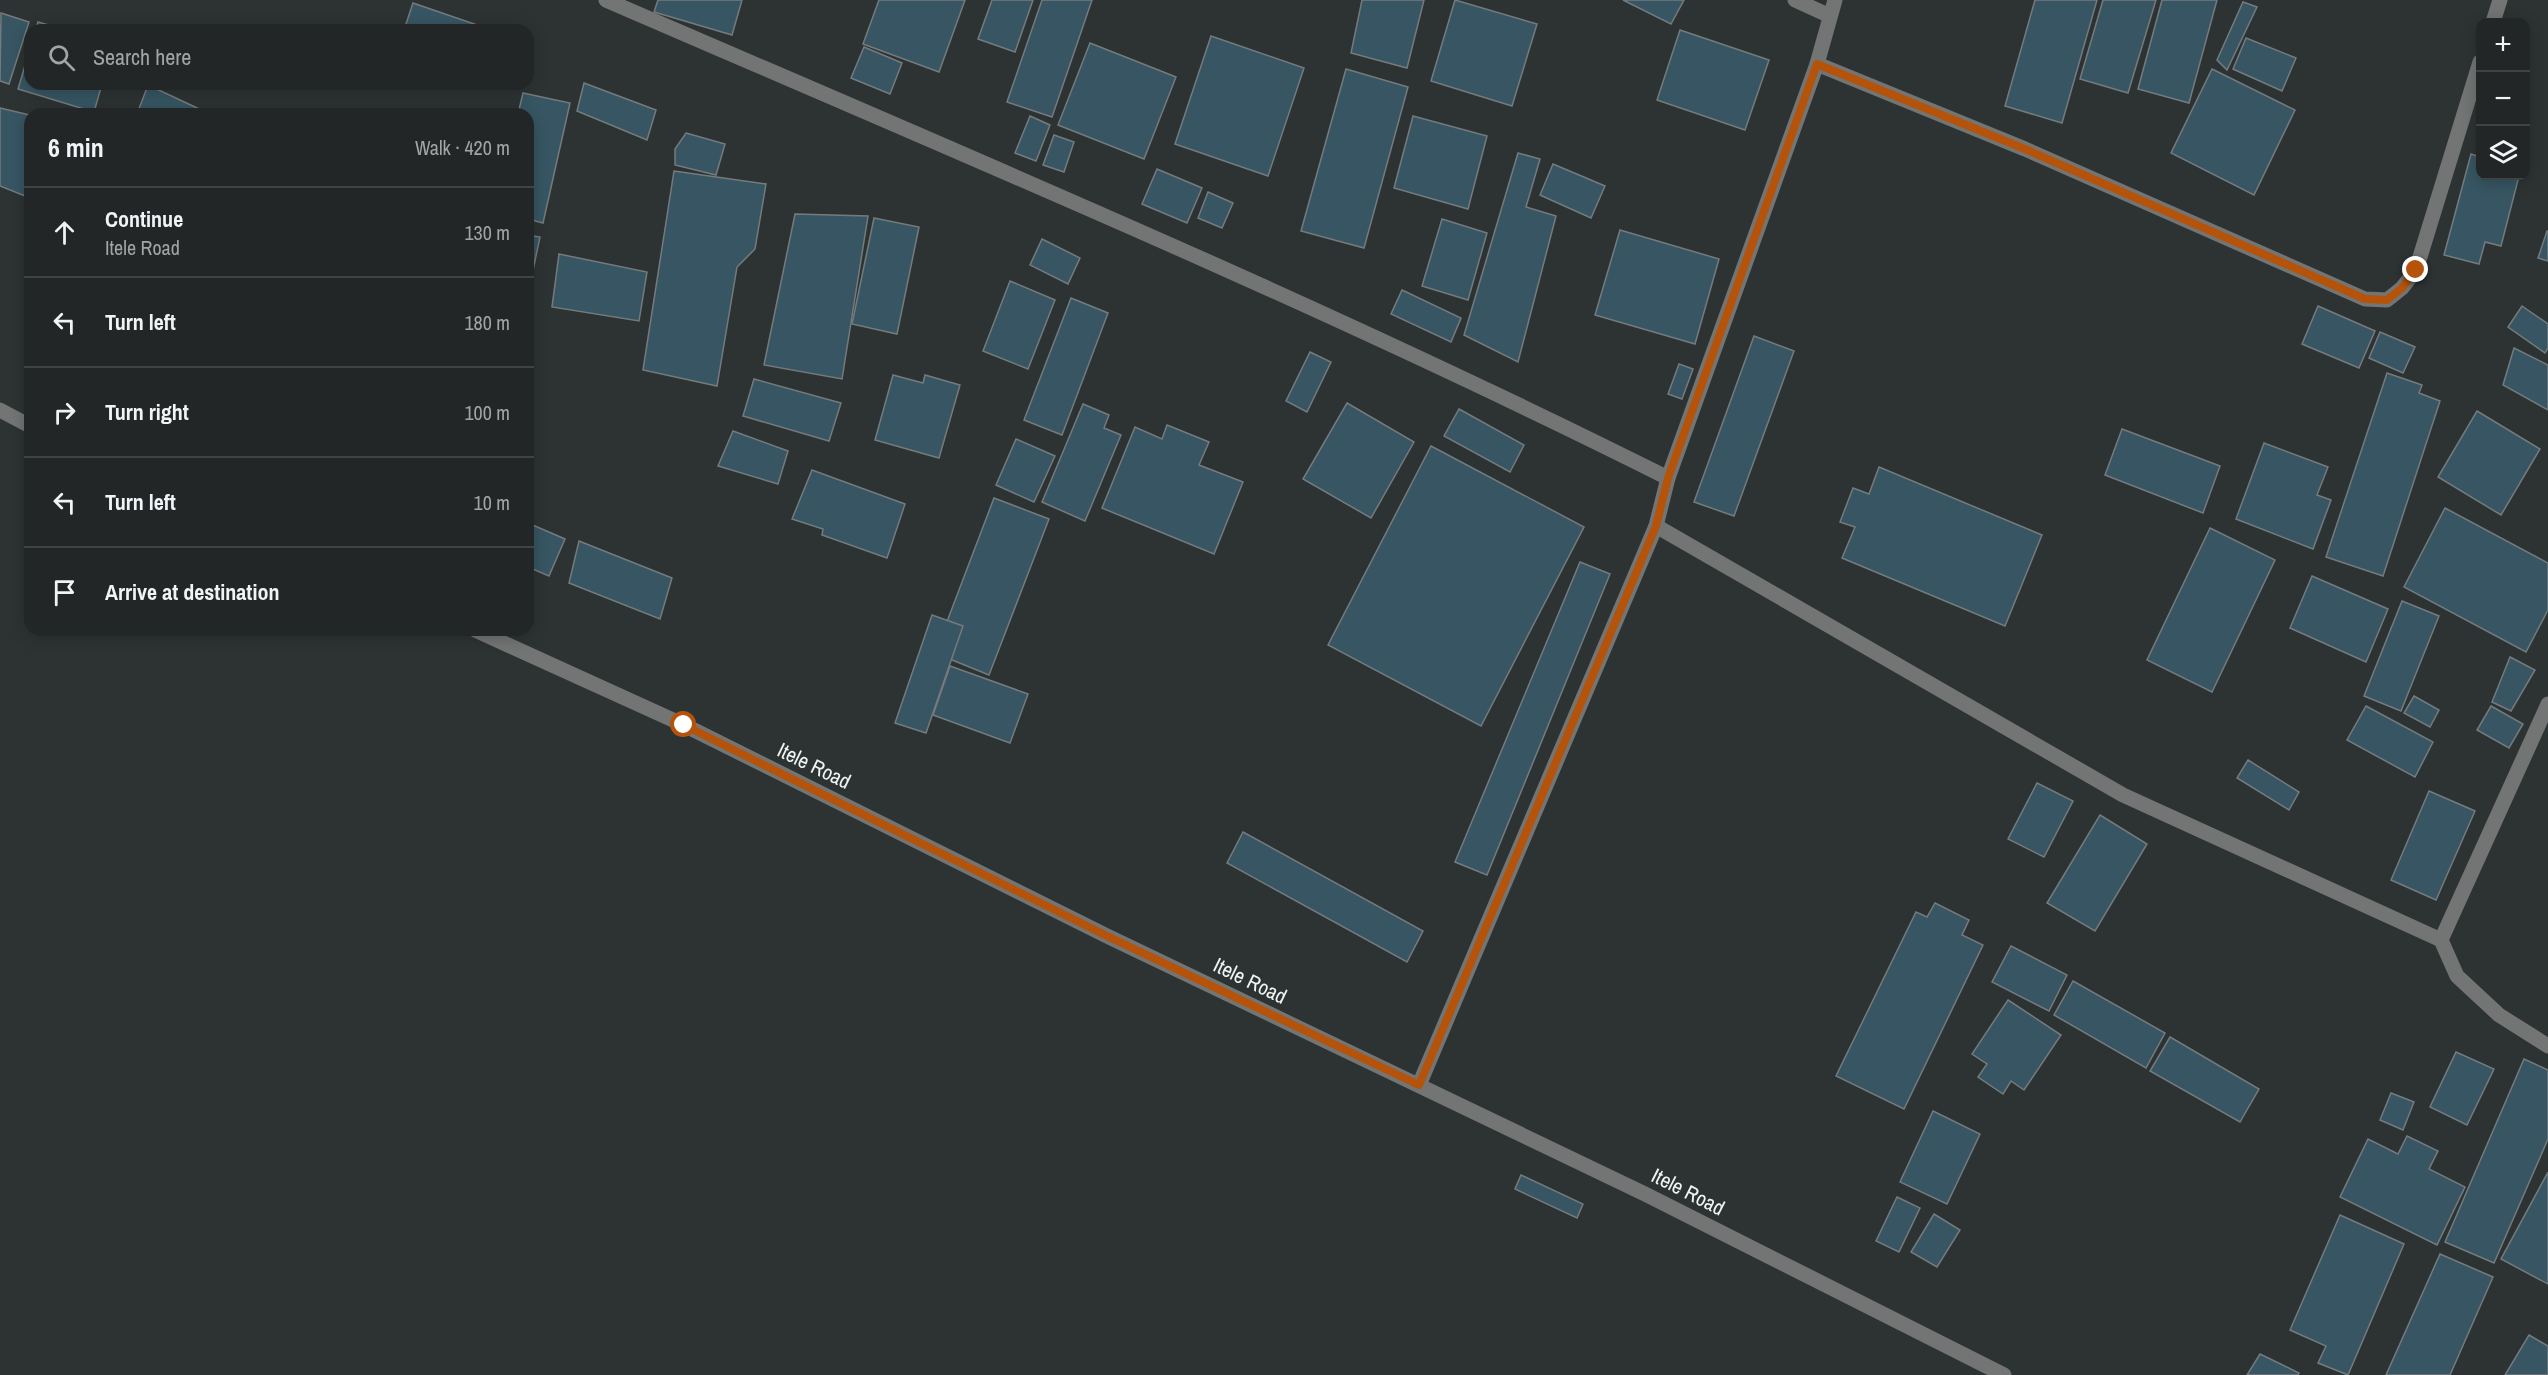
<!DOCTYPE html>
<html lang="en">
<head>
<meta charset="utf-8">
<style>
  body { margin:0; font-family:"Archivo Narrow",sans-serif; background:#2a2e2e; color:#f1f3f6 }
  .controls { position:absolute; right:18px; top:18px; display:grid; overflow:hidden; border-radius:12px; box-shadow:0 3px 15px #0003 }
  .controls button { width:54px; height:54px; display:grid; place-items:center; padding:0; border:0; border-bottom:2px solid #3f4343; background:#222626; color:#f1f3f6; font:30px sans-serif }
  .stop { position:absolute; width:18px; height:18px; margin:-14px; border:4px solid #b45309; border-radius:50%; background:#fff }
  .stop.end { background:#b45309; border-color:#fff; box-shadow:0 2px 6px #0008 }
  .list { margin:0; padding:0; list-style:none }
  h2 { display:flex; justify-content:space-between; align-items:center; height:78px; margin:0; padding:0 24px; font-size:26px }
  h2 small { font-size:20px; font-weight:400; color:#a2a5a7 }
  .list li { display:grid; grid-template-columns:39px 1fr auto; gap:18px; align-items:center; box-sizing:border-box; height:90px; padding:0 24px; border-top:2px solid #3f4343 }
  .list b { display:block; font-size:22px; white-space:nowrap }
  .list p { margin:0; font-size:20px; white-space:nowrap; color:#a2a5a7 }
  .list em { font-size:20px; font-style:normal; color:#a2a5a7 }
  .icon { flex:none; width:33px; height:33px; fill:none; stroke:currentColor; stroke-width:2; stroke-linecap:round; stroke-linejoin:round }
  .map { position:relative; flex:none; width:2548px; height:1375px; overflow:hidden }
  .search { position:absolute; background:#222626; box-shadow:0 3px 15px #0003; left:24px; top:24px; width:510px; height:66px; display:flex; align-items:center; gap:15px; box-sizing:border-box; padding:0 21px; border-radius:18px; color:#a2a5a7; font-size:22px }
  .panel { position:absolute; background:#222626; box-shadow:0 3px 15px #0003; left:24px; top:108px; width:510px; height:528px; border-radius:18px }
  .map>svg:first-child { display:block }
</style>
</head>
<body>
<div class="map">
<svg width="2548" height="1375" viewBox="0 0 2548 1375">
  <rect width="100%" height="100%" fill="#2d3333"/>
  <!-- building -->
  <g fill="#375563" stroke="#757b7d" stroke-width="1.5">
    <polygon points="658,0 742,0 732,35 654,12"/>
    <polygon points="879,0 965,0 939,72 863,44"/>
    <polygon points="992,0 1033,0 1015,52 978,39"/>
    <polygon points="1042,0 1092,0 1052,117 1007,102"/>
    <polygon points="1362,0 1424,0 1407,68 1351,53"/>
    <polygon points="1455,0 1537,24 1512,106 1431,81"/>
    <polygon points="1623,0 1684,0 1671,24"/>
    <polygon points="2035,0 2097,0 2062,123 2005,106"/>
    <polygon points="2103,0 2156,0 2128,93 2080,79"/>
    <polygon points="2162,0 2217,0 2189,103 2138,89"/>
    <polygon points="2243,2 2257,7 2227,70 2217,60"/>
    <polygon points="413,3 480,26 478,30 404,30"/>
    <polygon points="1,13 29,22 9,84 0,81"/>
    <polygon points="38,22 66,30 36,30"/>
    <polygon points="1680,30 1769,60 1745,130 1657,100"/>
    <polygon points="1211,36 1304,68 1268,176 1175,144"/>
    <polygon points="2246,38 2296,58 2282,91 2233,69"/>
    <polygon points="1090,43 1176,77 1144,159 1058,125"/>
    <polygon points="864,47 902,63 890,94 851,78"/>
    <polygon points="30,49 30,84 102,84 94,112 18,89"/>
    <polygon points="1346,69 1408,87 1364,248 1301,231"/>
    <polygon points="2212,69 2295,110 2254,195 2171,153"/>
    <polygon points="584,83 656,110 647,140 577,111"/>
    <polygon points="148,85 210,114 137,114"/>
    <polygon points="523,93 570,103 543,223 528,219 528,114 518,114"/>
    <polygon points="0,108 30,115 30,177 25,196 0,186"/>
    <polygon points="1030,116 1050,125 1036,161 1015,153"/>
    <polygon points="1413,116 1487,136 1468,209 1394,188"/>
    <polygon points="686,133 725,144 716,175 675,165 675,149"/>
    <polygon points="1054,135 1074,142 1064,172 1043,165"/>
    <polygon points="1518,153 1540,159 1526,207 1556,216 1518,362 1464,335"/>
    <polygon points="2471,154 2480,157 2480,176 2519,176 2501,246 2485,242 2479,264 2444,255"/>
    <polygon points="1553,164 1605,186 1591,218 1540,195"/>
    <polygon points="1157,169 1202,188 1187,223 1142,204"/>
    <polygon points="674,171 766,184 755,249 737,267 717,386 643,370"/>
    <polygon points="1208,192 1233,203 1222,228 1198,218"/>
    <polygon points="795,214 868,216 842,379 764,365"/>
    <polygon points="874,218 919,227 897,334 852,324"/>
    <polygon points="1442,219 1487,233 1468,300 1422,286"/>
    <polygon points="1620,230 1719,259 1695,344 1595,315"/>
    <polygon points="2547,231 2548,231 2548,261 2538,258"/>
    <polygon points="528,235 540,237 528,294"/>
    <polygon points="1042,239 1080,258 1068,284 1030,265"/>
    <polygon points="559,254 647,272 639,321 552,307"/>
    <polygon points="1010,281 1055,300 1028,369 983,351"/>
    <polygon points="1402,290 1461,318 1451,342 1391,314"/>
    <polygon points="1071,298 1108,313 1062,435 1024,420"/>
    <polygon points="2318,306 2375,331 2359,368 2302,344"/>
    <polygon points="2522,306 2548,324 2548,348 2545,353 2508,327"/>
    <polygon points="2380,332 2415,347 2403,373 2369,358"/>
    <polygon points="1754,336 1794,351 1734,516 1694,502"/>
    <polygon points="2514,348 2548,365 2548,410 2503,385"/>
    <polygon points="1310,352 1331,362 1307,412 1286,401"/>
    <polygon points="1679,364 1693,369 1682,399 1668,394"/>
    <polygon points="2387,373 2422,385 2419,393 2440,401 2383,576 2326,557"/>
    <polygon points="893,375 923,383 925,375 960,385 939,458 875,440"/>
    <polygon points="754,379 841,403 829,441 743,416"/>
    <polygon points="1347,403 1414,442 1371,518 1303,479"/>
    <polygon points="1083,404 1109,415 1104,428 1121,435 1085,521 1042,502"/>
    <polygon points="1459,409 1524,445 1510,472 1444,436"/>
    <polygon points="2477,411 2540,449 2501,515 2438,477"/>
    <polygon points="1167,425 1209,442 1199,465 1243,482 1214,554 1102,508 1135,427 1162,439"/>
    <polygon points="2122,429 2220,466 2203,513 2105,475"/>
    <polygon points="733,431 788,451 778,484 718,466"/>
    <polygon points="1016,439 1055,456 1034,502 996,485"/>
    <polygon points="2264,443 2328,467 2317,495 2331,500 2313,549 2236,519"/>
    <polygon points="1431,446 1584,527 1481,726 1328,645"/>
    <polygon points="1879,467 2042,535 2005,626 1842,558 1855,527 1840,522 1853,488 1869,494"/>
    <polygon points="812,470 905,504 887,558 822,535 823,529 792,519"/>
    <polygon points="994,498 1049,519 989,675 935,653"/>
    <polygon points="2445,508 2548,563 2548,610 2526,652 2404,587"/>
    <polygon points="528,523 565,539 549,576 528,567"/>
    <polygon points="2210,528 2275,560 2212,692 2147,660"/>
    <polygon points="579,541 672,578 660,619 569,583"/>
    <polygon points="1580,562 1610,574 1487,875 1455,862"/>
    <polygon points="2312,576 2388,609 2366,662 2290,628"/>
    <polygon points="2402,601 2439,616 2401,711 2364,696"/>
    <polygon points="932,615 963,626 926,733 895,723"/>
    <polygon points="2510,657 2535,670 2511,711 2492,702"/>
    <polygon points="950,666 1028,694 1010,743 933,715"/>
    <polygon points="2414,696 2439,710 2430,727 2404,713"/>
    <polygon points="2366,706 2433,742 2415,777 2347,740"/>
    <polygon points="2491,706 2523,724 2509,748 2477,730"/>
    <polygon points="2248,760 2299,792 2289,810 2237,778"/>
    <polygon points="2037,783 2073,801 2044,857 2008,839"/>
    <polygon points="2429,791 2475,811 2436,900 2391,880"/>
    <polygon points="2100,815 2147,844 2095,931 2047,903"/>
    <polygon points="1243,832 1423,931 1407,962 1227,863"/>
    <polygon points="1935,903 1969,920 1962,935 1983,945 1904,1109 1836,1076 1916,912 1927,917"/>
    <polygon points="2011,946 2067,975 2049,1011 1992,982"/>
    <polygon points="2073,981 2165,1033 2146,1068 2054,1015"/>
    <polygon points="2008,1000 2061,1035 2024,1090 2011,1081 2003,1094 1978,1077 1987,1064 1972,1054"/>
    <polygon points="2170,1037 2259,1089 2240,1122 2150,1071"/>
    <polygon points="2456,1052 2494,1069 2467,1125 2430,1107"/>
    <polygon points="2524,1059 2548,1070 2548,1139 2494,1263 2445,1242"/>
    <polygon points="2391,1093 2414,1102 2403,1130 2380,1120"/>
    <polygon points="1933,1111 1980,1134 1947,1204 1900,1182"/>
    <polygon points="2407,1136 2438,1151 2429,1169 2465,1187 2437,1245 2340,1197 2368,1139 2398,1154"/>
    <polygon points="2548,1172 2548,1284 2501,1259"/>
    <polygon points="1521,1175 1583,1204 1577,1218 1515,1189"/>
    <polygon points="1897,1197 1920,1208 1899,1252 1876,1241"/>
    <polygon points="1934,1214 1960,1230 1937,1267 1911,1252"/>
    <polygon points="2340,1215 2404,1244 2348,1375 2318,1363 2326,1346 2290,1330"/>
    <polygon points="2440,1254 2493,1277 2450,1375 2386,1375"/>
    <polygon points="2529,1335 2548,1346 2548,1375 2505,1375"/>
    <polygon points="2260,1354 2299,1373 2298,1375 2247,1375"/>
  </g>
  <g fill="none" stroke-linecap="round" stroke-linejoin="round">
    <!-- street -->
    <g stroke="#737574" stroke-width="15">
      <path d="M606,0C962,154 1321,304 1668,478"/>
      <polyline points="1795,0 1830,16"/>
      <polyline points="2493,22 2500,0"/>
      <polyline points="1817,64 2025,149 2365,299 2387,300 2402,288 2416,270 2480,62"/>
      <polyline points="0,410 30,426"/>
      <polyline points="1656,526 2123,795 2441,940 2457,976 2499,1015 2548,1046"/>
      <polyline points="475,630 684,725 1107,936 1645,1194 2004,1375"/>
      <polyline points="2441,940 2548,704"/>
      <polyline points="1419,1085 1656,526 1668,478 1817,64 1835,0"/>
    </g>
  </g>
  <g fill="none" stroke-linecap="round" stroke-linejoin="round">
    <!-- route -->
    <polyline stroke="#b45309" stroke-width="8" points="684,725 1107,936 1419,1085 1656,526 1668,478 1817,64 2025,149 2365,299 2387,300 2402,288 2416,270"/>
  </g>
  <g text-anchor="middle" stroke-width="4.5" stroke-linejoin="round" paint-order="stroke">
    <!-- street labels -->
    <g font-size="21" fill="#f0f4f3" stroke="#2d3333">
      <text transform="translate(814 766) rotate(26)" y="7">Itele Road</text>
      <text transform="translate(1250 981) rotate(26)" y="7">Itele Road</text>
      <text transform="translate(1688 1192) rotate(27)" y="7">Itele Road</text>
    </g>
  </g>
</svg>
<div class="controls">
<button>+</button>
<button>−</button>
<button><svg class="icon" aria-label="layers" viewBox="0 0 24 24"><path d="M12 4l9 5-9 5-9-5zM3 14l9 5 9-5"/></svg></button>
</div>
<div class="stop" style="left:684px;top:725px"></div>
<div class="stop end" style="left:2416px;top:270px"></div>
<div class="search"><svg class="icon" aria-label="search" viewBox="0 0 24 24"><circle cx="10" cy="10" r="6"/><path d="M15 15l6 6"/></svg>Search here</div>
<section class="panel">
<h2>6 min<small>Walk · 420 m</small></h2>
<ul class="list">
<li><svg class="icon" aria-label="ahead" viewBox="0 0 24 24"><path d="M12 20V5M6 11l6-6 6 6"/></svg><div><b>Continue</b><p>Itele Road</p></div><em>130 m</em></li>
<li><svg class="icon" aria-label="left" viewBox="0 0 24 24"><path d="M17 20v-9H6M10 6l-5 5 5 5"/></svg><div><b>Turn left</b></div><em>180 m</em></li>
<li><svg class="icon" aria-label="right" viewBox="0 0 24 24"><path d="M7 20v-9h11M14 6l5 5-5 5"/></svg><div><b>Turn right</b></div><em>100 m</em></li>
<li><svg class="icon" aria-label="left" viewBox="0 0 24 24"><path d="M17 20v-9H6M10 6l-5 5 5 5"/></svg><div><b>Turn left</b></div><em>10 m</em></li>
<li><svg class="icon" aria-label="arrive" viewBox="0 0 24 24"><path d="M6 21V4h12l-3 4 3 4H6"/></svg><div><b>Arrive at destination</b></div></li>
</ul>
</section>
</div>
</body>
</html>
